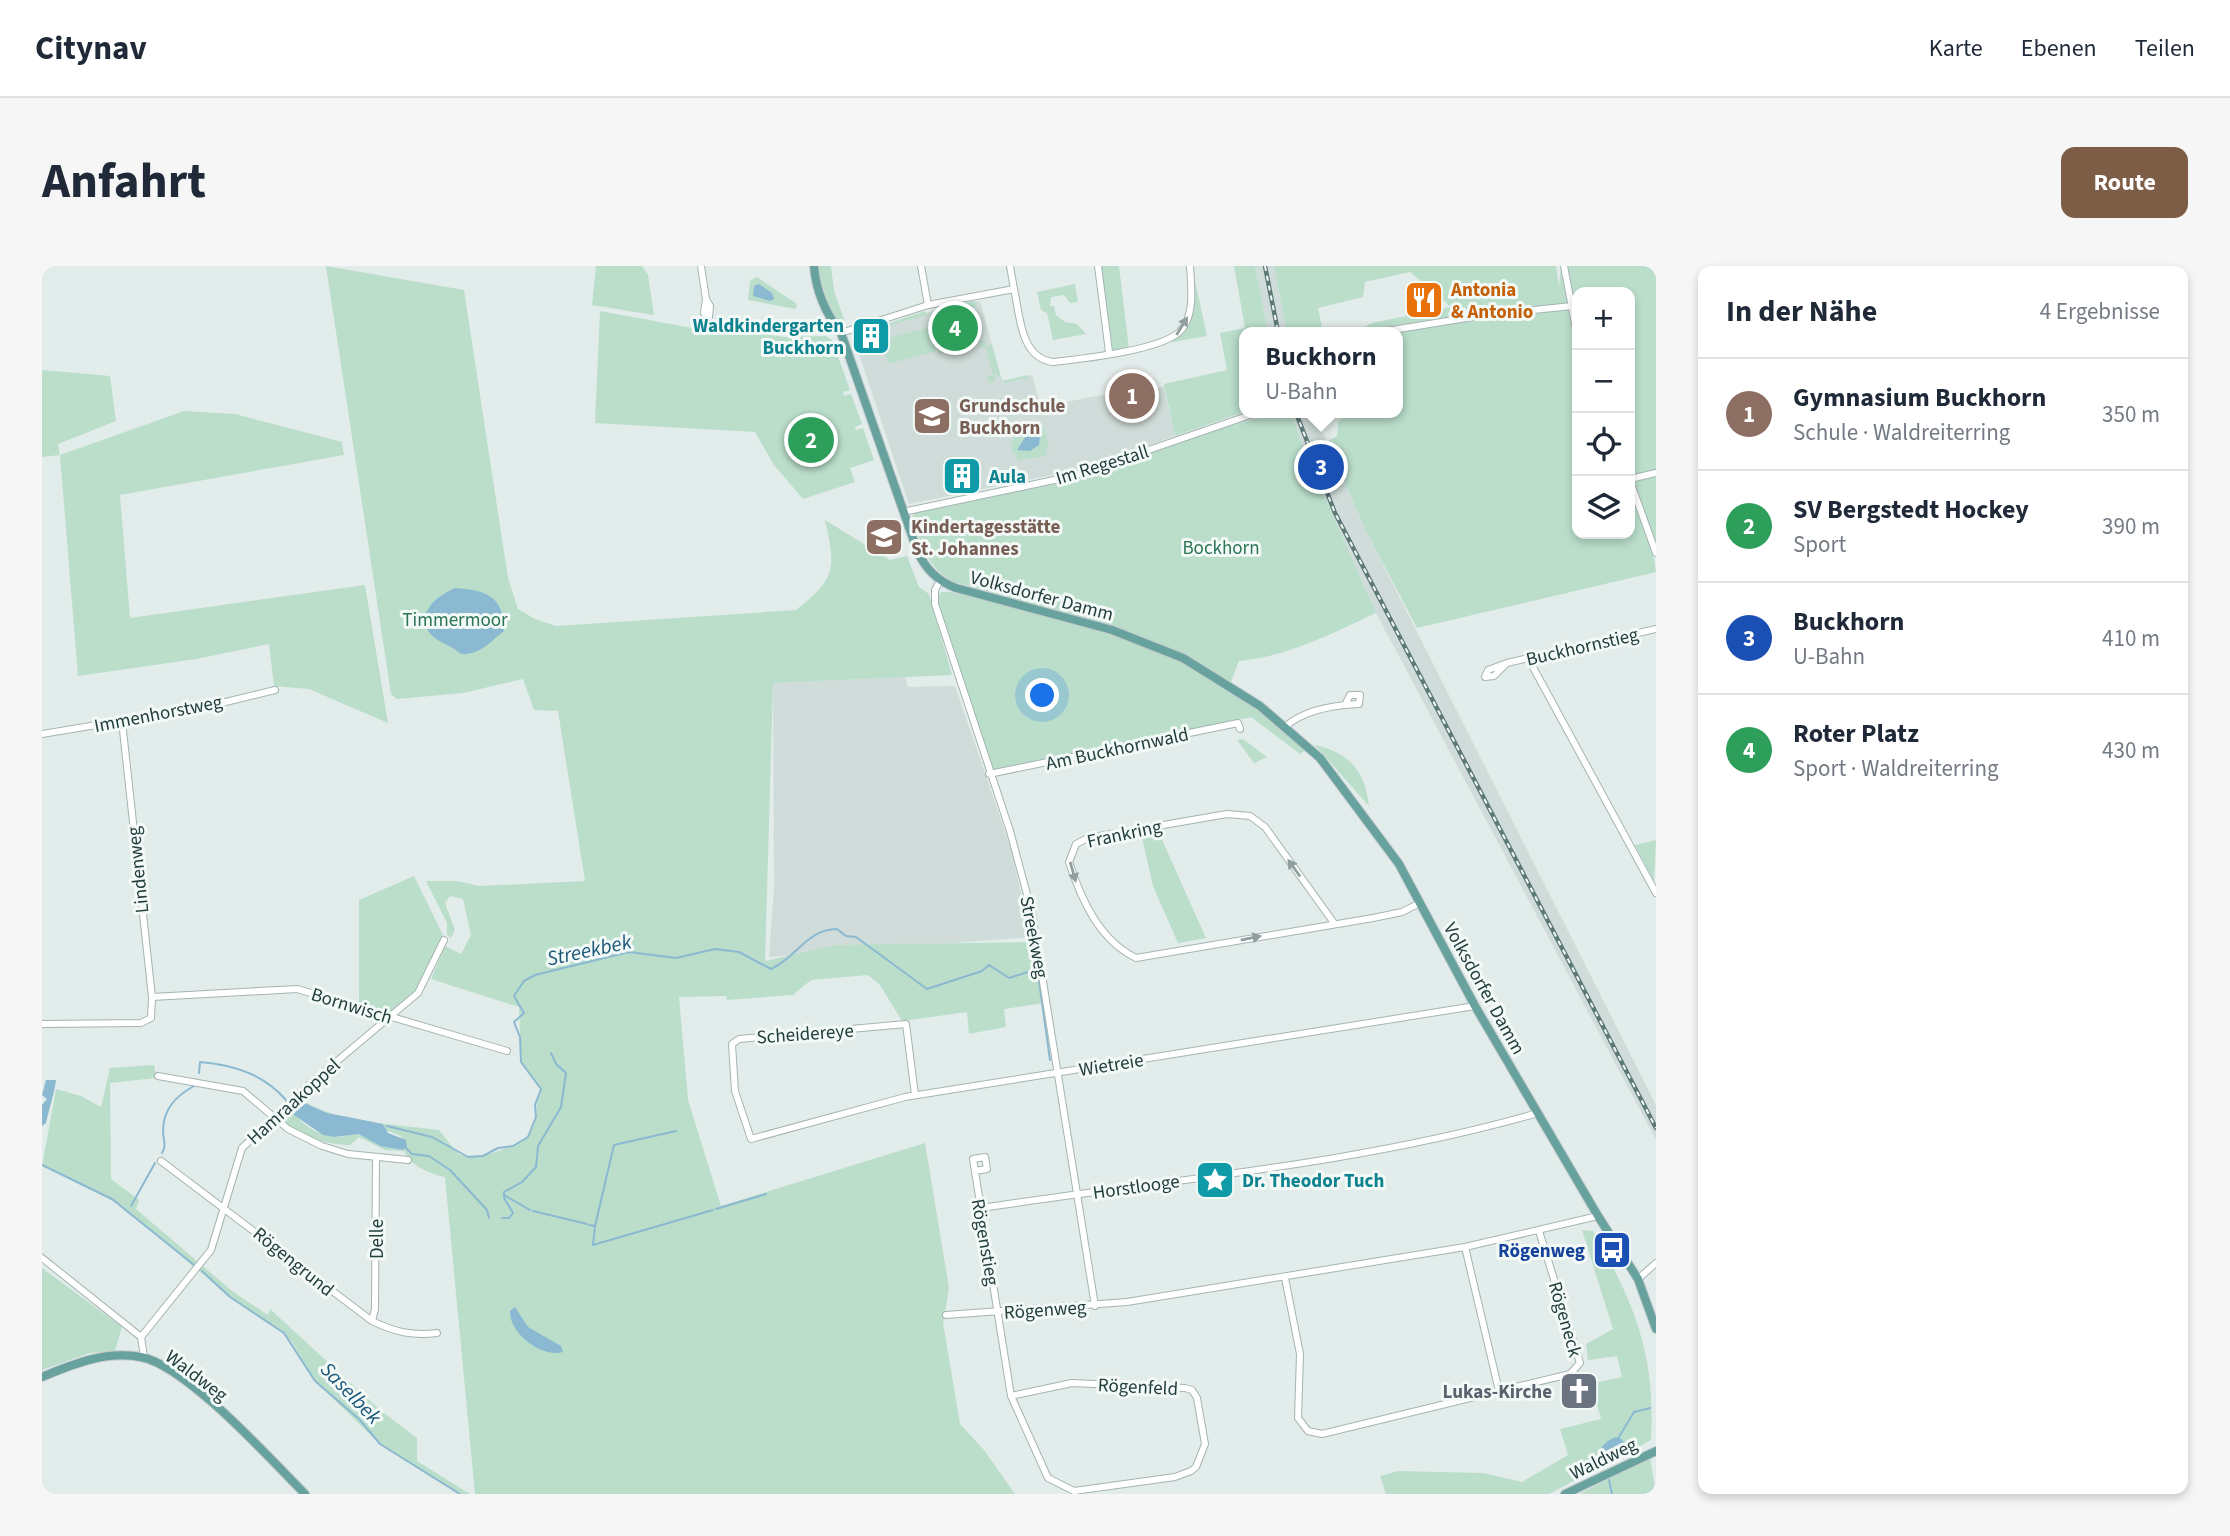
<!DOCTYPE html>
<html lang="de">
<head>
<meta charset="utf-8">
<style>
  body { margin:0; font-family:"Source Sans 3",sans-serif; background:#f6f6f7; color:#1f2937 }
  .controls { position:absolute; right:21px; top:21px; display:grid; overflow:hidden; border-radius:14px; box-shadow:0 4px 10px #0003 }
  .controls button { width:63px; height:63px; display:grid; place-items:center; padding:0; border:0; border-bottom:2px solid #e0e1e3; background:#fff; color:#1f2937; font:35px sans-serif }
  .you { position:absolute; left:1001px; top:430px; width:24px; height:24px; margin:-18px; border:5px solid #fff; border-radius:50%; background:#1a73e8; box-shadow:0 0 0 10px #1a73e833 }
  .badge { display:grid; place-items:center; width:46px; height:46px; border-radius:50%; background:#7e5d47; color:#fff; font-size:23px; font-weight:700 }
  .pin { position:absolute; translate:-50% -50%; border:4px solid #fff; box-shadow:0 2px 7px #0006 }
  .popup { position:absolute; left:1197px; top:61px; width:164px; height:91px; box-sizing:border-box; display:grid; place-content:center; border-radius:14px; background:#fff; filter:drop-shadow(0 2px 5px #0005); font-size:23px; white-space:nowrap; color:#747a83 }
  .popup b { font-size:26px; color:#1f2937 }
  .popup::after { content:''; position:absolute; left:50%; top:100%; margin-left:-14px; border:14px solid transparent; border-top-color:#fff }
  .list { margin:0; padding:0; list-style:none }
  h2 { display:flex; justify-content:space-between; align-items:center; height:91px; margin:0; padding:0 28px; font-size:30px }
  h2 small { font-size:23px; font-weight:400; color:#747a83 }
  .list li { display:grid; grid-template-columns:46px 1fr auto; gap:21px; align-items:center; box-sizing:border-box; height:112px; padding:0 28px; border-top:2px solid #e0e1e3 }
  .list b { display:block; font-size:26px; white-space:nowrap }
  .list p { margin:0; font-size:23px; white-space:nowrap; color:#747a83 }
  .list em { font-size:23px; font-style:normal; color:#747a83 }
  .icon { flex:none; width:38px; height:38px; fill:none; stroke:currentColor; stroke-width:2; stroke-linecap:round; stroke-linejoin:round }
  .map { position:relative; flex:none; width:1614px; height:1228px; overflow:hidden; border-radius:14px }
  header { display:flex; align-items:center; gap:42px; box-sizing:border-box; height:98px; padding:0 35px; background:#fff; border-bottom:2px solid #e0e1e3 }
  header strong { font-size:33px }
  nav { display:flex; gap:38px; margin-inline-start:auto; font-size:24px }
  .intro { display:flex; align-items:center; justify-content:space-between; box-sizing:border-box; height:168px; padding:0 42px }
  h1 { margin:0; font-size:49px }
  .button { padding:18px 32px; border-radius:14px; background:#7e5d47; color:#fff; font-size:24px; font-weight:700 }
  main { display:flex; gap:42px; padding:0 42px }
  aside { flex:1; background:#fff; border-radius:14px; box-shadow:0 4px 10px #0003 }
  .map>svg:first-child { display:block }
</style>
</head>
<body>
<header>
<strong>Citynav</strong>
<nav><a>Karte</a><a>Ebenen</a><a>Teilen</a></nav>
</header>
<div class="intro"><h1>Anfahrt</h1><a class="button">Route</a></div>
<main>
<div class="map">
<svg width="1614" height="1228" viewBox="0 0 1614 1228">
  <rect width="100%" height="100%" fill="#e2ecea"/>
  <!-- built -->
  <g fill="#d0dcd9">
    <polygon points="1213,0 1232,0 1245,66 1226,66"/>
    <polygon points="938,35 960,115 990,109 999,141 1080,125 1122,121 1133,170 1025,206 867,238 811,70 907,40"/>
    <polygon points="1249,147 1272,147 1324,265 1614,839 1614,874 1334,347 1264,188"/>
    <polygon points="849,258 856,275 833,283 827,265"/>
    <polygon points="863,411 866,421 913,420 969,583 989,671 727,691 732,622 731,417"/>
  </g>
  <!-- green -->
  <g fill="#bbdecb" fill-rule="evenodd">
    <path d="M284,0L422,24L466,312L476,343L493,353L514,360L754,344C794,312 794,303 783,254L848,294L865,290L877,321L887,328L910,409L731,417L723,695L794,679L989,676L1002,737L962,743L964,761L927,768L925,746L860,755L838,719L826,709L769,714L751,729L685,734L684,730L637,731L646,834L679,940L883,877L907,1022L901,1057L918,1158L942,1184L973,1228H433L403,911C387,907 370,901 362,885L343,884L317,871L308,879C289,879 249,871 240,851L257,832C292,857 354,858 397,864C403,871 412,884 417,888C430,897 484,879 490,864C497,851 492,837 499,823L479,796L477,741L389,713L403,680L419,688L429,669L421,633L408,630L403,637L413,664L409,672L405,669V657L384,615H415L437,620L543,615L516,445L492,444L481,413L421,427L355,433L349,428ZM258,836L285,847L342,858L341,863L359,870L361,884C339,880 338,876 320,869C314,867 304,870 298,871C280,872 261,860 251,846Z"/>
    <polygon points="554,0 600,0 606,9 612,49 550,39"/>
    <path d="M776,0H789L792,25L805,62H798C787,42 780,22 776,0Z"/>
    <polygon points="1059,0 1077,0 1087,83 1071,86"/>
    <polygon points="1192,0 1213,0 1226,66 1202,66 1202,146 1133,170 1122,118 1185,104 1178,67 1203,62"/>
    <path d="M1232,0H1514L1517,21L1519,0H1614V287L1611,288L1614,306L1375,362L1324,265L1285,176L1295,170L1296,156L1305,147H1356V66H1312L1330,57L1409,41L1368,6L1323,16L1321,31L1276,42L1281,66H1245ZM1535,26H1588V268H1535Z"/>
    <polygon points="715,11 755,38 754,43 706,34 708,15"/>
    <polygon points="1149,15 1153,15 1165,70 1131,76 1128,74 1145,56"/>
    <polygon points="1033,18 1036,36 1028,37 1022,29 1009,31 1008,40 1012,40 1014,49 1023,56 1035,58 1044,68 1011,74 1005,47 999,44 995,26"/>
    <polygon points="932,35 935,40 916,45 914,40 887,46"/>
    <polygon points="930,44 936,67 923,70 916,48"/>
    <polygon points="558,45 650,62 654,62 655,58 742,71 784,70 790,74 808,124 801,126 802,130 809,128 820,158 813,161 814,164 821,162 832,194 808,202 813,216 761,233 732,199 713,166 553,157"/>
    <polygon points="883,45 885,49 816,68"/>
    <polygon points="914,46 921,75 914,77 906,48"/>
    <polygon points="902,51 911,84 897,88 888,55"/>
    <polygon points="888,61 894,85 846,98 839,74"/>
    <polygon points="943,74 944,80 950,79 960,115 986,109 985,112 963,117 955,108 952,109 954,115 947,117 945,111 951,109 943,80 937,82 936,75"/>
    <polygon points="0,104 68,110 74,155 16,178 18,189 142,145 193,148 300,176 302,189 78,229 88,352 323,319 346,457 267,423 232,420 227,378 154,393 36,410 18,189 0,191"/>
    <path d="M1232,147H1249L1264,188L1334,347C1289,368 1247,390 1197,395L1189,416L1141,389L1092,368L912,316C886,303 878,277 870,250L874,246L1046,209L1138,175Z"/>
    <path d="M998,159L1002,161L1007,182L1004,183L1005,189L976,195L974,188H971L969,178L972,171L969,167ZM995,167L998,170L994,182L975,184L984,170Z"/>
    <path d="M899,326H909C999,348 1091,366 1171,412C1205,432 1235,458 1265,483L1258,488L1209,451L952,506L895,335Z"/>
    <polygon points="1201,473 1225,491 1212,497 1195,474"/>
    <path d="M1273,479C1308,487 1323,505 1327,540Z"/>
    <polygon points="1116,565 1164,672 1136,677 1111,620 1099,567"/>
    <polygon points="1614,574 1612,615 1593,579"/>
    <polygon points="372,610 401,669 374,725 346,747 317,737 317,634"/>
    <polygon points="112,799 114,812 68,817 69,913 97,934 94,943 190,1025 226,1049 228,1043 338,1144 375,1172 375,1195 428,1228 418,1228 338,1178 273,1115 250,1076 239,1064 188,1031 77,938 0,900 14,823 39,830 59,841 68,802"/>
    <path d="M1540,964L1551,965C1592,1036 1614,1089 1609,1174L1507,1228H1344L1338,1210L1356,1205L1441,1207L1480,1216L1526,1189L1518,1163L1559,1153L1549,1118L1580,1111L1575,1090L1546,1094L1544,1078L1571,1063Z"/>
    <polygon points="0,1002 80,1061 73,1085 48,1087 0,1104"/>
    <polygon points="1608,1191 1614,1228 1537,1228"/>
  </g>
  <!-- water -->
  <g fill="#8ab9d1">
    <polygon points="717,18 730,27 732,33 728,35 711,30 712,20"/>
    <polygon points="992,166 998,170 997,179 988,185 975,184 984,170"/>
    <path d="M413,322C444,324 462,330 462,365C450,374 441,386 425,388C418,389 417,386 411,382C402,377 390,373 385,363C376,343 399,328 413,322Z"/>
    <path d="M4,814H14C12,829 7,843 4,857L0,860V839L5,833L0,829Z"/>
    <polygon points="258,835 285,847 341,858 346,867 364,874 365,881 361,884 338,880 317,868 292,871 281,869 252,849 250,846"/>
    <path d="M473,1041L486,1061L519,1080L521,1086C499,1092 467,1067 468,1045Z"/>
    <path d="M1577,1171L1584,1178C1582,1191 1569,1199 1556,1197C1555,1184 1564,1172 1577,1171Z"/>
  </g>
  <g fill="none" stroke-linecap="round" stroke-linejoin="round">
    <!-- stream -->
    <g stroke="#8ab9d1" stroke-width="2">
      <path d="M157,807L158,796C192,799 221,808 244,834"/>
      <path d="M345,860L390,871L426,891L441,890L456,882L471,880L486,871L494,851L493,839L499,823L479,796L478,771L472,756L482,747L472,730L482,715L493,709L587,686L634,692L673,683L697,686L729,703C754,692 765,663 795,663L804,670L814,671L885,723L940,705L947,699L967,712L992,704L996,708L1008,794"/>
      <polyline points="364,882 370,888 387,890 408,904 445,944 447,952"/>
      <path d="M120,887C125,879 121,874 121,865C121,843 134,830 152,820"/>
      <polyline points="0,899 70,933 152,999"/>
      <polyline points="462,929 488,944"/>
      <polyline points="89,940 113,897"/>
      <polyline points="674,943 724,928"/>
      <polyline points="491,945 545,958"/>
      <polyline points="460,952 467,952 471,947 462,932 462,926 480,916 494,901 496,880 519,841 524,807 514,798 509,787"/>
      <polyline points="547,959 553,960 572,879 634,865"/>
      <polyline points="553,960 551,979 671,944"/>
      <polyline points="160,1005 188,1031 242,1067 273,1115 317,1153 338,1178 418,1228"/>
      <polyline points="1577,1171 1592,1146 1608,1142"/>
      <polyline points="1567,1214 1570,1228"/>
    </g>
    <!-- minor casing -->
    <g stroke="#a5b4b2" stroke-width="8">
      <g id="minor">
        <polyline points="659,0 664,33 668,40 667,51 662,47 664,33"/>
        <polyline points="879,0 886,39"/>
        <polyline points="968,0 972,23"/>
        <polyline points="1056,0 1067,86"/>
        <polyline points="1522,0 1535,68"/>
        <polyline points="1338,66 1443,49 1530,40"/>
        <path d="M799,67L886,39L972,23C978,49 978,92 1011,96C1038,93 1125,84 1140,63C1153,47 1149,19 1148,0"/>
        <polyline points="1588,213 1614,207"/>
        <polyline points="1588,215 1614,287"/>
        <polyline points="861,246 1031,210 1214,147"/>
        <polyline points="898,315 893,324 893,338 968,565 990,647 1053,1040"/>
        <polyline points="1486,392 1614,627"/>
        <polyline points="1465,397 1452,410 1443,411 1446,404 1465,397 1614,363"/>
        <path d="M1244,460C1264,443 1292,439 1317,438L1318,429H1308L1304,437"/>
        <polyline points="0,468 163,441 233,424"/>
        <polyline points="947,508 1196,457 1198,463"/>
        <path d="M1292,657L1223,561L1208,550L1185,548L1046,572L1034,578L1027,596C1039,633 1057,674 1094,692L1331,652L1360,646L1378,637"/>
        <polyline points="110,731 255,723 465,785"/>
        <polyline points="0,758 99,757 109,752 110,731 80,455"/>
        <polyline points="116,810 201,825 246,863 280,880 306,888 366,894"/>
        <polyline points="873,829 864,758 697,773 690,778 693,825 709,873 863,831 1433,740"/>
        <path d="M119,895L330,1055C353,1066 370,1070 395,1067"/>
        <polyline points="933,905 945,903 943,891 931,893 969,1130 1006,1212 1032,1225 1133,1211 1149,1205 1154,1201 1163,1178 1155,1132 1150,1124 1143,1122 1030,1117 969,1130"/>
        <path d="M939,942C1124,914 1315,899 1496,847"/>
        <polyline points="0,992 99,1071 102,1091"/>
        <polyline points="1243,1012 1258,1088 1256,1152 1266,1165 1280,1168 1457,1125 1423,981"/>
        <polyline points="1596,1013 1614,997"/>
        <polyline points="904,1049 1085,1036 1423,981 1556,950"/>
        <polyline points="330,1055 333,1043 334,891"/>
        <polyline points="99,1071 169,984 200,882 269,817 376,727 402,674"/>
        <polyline points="1457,1125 1528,1108 1538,1097 1497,965"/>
      </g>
    </g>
    <!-- major casing -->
    <g stroke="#c1c9c8" stroke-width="10">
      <g id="major">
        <path d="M772,0C774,25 784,48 799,67L875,284C883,303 895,315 914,322L1070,364L1141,392L1218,440L1278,492L1357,598L1433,740L1556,950L1596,1013L1614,1063"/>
        <path d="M0,1111C31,1098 65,1084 99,1091C145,1100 228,1193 263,1228"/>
        <polyline points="1523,1228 1614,1185"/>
      </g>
    </g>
    <!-- minor -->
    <use href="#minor" stroke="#fff" stroke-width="6"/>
    <!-- major -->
    <use href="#major" stroke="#67a29e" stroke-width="8"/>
    <!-- rail casing -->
    <g stroke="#5d7977" stroke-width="4.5">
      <g id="rail">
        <polyline points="1223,0 1236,66"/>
        <polyline points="1254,147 1293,247 1614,862"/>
      </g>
    </g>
    <!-- rail -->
    <use href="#rail" stroke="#f3f9f7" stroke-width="2" stroke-dasharray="5" stroke-linecap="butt"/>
  </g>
  <!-- one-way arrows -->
  <defs><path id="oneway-solid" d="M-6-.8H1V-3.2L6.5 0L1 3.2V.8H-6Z" transform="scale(1.75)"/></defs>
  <g fill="#909e9e">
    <use href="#oneway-solid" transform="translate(1140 60) rotate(-58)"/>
    <use href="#oneway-solid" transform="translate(1252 602) rotate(-126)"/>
    <use href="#oneway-solid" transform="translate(1031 606) rotate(74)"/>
    <use href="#oneway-solid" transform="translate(1209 672) rotate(-11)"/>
  </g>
  <!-- icons -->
  <defs>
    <g id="restaurant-square" transform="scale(2.0125)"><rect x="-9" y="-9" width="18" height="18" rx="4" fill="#e8710a" stroke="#f3f9f7"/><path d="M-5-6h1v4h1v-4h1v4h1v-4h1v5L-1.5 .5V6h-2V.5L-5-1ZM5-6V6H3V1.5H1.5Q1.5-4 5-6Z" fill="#fff"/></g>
    <g id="building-square" transform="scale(2.0125)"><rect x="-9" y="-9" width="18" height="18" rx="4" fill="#0f9aa8" stroke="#f3f9f7"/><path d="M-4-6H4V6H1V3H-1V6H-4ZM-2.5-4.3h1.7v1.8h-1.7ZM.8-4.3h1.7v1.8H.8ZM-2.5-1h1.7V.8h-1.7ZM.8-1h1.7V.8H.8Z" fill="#fff"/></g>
    <g id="school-square" transform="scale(2.0125)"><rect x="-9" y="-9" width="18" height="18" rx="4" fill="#8d6e63" stroke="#f3f9f7"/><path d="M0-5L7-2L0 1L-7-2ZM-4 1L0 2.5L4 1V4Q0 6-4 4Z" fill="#fff"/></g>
    <g id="sight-square" transform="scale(2.0125)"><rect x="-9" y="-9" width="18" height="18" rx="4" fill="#0f9aa8" stroke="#f3f9f7"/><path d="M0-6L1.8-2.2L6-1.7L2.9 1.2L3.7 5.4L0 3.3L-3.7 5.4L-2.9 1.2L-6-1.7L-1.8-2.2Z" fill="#fff"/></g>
    <g id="bus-square" transform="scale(2.0125)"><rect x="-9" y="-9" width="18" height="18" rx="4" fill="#1a4fb4" stroke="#f3f9f7"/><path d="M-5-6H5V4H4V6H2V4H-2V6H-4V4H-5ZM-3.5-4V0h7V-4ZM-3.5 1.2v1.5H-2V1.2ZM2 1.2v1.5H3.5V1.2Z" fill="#fff"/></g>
    <g id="church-square" transform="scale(2.0125)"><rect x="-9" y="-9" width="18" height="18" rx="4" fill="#6b7280" stroke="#f3f9f7"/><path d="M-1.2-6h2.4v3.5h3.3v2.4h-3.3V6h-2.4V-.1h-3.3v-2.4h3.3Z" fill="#fff"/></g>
  </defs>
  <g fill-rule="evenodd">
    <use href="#restaurant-square" x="1382" y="34"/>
    <use href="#building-square" x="829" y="70"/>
    <use href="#school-square" x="890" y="150"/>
    <use href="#building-square" x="920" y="210"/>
    <use href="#school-square" x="842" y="271"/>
    <use href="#sight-square" x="1173" y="914"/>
    <use href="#bus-square" x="1570" y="984"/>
    <use href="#church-square" x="1537" y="1125"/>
  </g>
  <g text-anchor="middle" stroke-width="6" stroke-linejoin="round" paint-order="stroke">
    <!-- food labels -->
    <g font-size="19" font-weight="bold" fill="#c56008" stroke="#f3f9f7" text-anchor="start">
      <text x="1409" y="30">Antonia<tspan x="1409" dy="22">&amp; Antonio</tspan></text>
    </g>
    <!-- culture labels -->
    <g font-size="19" font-weight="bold" fill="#0d838f" stroke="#f3f9f7" text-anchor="start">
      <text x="802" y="66" text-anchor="end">Waldkindergarten<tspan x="802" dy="22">Buckhorn</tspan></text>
      <text x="947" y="217">Aula</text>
      <text x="1200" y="921">Dr. Theodor Tuch</text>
    </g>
    <!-- education labels -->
    <g font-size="19" font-weight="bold" fill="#785e54" stroke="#f3f9f7" text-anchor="start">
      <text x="917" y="146">Grundschule<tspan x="917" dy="22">Buckhorn</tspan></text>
      <text x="869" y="267">Kindertagesstätte<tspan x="869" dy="22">St. Johannes</tspan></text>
    </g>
    <!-- street labels -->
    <g font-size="19" fill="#223e3c" stroke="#f3f9f7">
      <text transform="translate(1060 198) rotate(-17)" y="7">Im Regestall</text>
      <text transform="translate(1000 329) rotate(15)" y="7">Volksdorfer Damm</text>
      <text transform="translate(1540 380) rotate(-13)" y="7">Buckhornstieg</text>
      <text transform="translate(116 447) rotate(-11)" y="7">Immenhorstweg</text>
      <text transform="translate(1075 482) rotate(-12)" y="7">Am Buckhornwald</text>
      <text transform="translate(1082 567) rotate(-12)" y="7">Frankring</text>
      <text transform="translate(95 604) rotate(-96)" y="7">Lindenweg</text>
      <text transform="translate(993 671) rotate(79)" y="7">Streekweg</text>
      <text transform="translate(1443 722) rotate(61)" y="7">Volksdorfer Damm</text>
      <text transform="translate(310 739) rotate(17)" y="7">Bornwisch</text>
      <text transform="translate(763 767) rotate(-4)" y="7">Scheidereye</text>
      <text transform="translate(1069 798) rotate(-9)" y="7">Wietreie</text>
      <text transform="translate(251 835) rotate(-42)" y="7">Hamraakoppel</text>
      <text transform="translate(1094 920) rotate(-8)" y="7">Horstlooge</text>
      <text transform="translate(334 973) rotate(-90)" y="7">Delle</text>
      <text transform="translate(944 976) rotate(80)" y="7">Rögenstieg</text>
      <text transform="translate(252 995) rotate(39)" y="7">Rögengrund</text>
      <text transform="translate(1003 1043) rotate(-4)" y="7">Rögenweg</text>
      <text transform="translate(1524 1053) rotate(74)" y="7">Rögeneck</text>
      <text transform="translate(155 1109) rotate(37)" y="7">Waldweg</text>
      <text transform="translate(1096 1120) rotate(3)" y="7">Rögenfeld</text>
      <text transform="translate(1561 1192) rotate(-26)" y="7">Waldweg</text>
    </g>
    <!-- park labels -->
    <g font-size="19" fill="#2c7556" stroke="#f3f9f7">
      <text x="1179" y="288">Bockhorn</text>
      <text x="413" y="360">Timmermoor</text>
    </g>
    <!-- transit labels -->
    <g font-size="19" font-weight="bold" fill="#164399" stroke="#f3f9f7" text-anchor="end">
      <text x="1543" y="991">Rögenweg</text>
    </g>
    <!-- worship labels -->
    <g font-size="19" font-weight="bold" fill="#5b616d" stroke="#f3f9f7" text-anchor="end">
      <text x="1510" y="1132">Lukas-Kirche</text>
    </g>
    <!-- water labels -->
    <g font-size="21" font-style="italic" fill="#1c587a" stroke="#f3f9f7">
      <text transform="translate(547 684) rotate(-12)" y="7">Streekbek</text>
      <text transform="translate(309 1127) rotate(46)" y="7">Saselbek</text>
    </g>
  </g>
</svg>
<div class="controls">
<button>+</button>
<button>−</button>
<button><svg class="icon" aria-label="locate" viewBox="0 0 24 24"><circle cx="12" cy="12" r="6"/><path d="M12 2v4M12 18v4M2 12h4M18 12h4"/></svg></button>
<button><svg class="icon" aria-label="layers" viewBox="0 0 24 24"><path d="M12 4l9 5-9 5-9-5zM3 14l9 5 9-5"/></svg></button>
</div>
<div class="you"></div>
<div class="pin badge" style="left:1090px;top:130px;background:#8d6e63">1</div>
<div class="pin badge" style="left:769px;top:174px;background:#2e9e5b">2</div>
<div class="pin badge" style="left:1279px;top:201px;background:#1a4fb4">3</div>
<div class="popup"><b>Buckhorn</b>U-Bahn</div>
<div class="pin badge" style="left:913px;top:62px;background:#2e9e5b">4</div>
</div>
<aside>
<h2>In der Nähe<small>4 Ergebnisse</small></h2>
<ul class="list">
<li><span class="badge" style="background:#8d6e63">1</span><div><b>Gymnasium Buckhorn</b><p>Schule · Waldreiterring</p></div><em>350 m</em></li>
<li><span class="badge" style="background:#2e9e5b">2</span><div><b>SV Bergstedt Hockey</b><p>Sport</p></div><em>390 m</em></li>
<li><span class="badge" style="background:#1a4fb4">3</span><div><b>Buckhorn</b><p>U-Bahn</p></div><em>410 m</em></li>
<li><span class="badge" style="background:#2e9e5b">4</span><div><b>Roter Platz</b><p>Sport · Waldreiterring</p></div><em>430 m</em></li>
</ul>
</aside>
</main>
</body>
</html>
